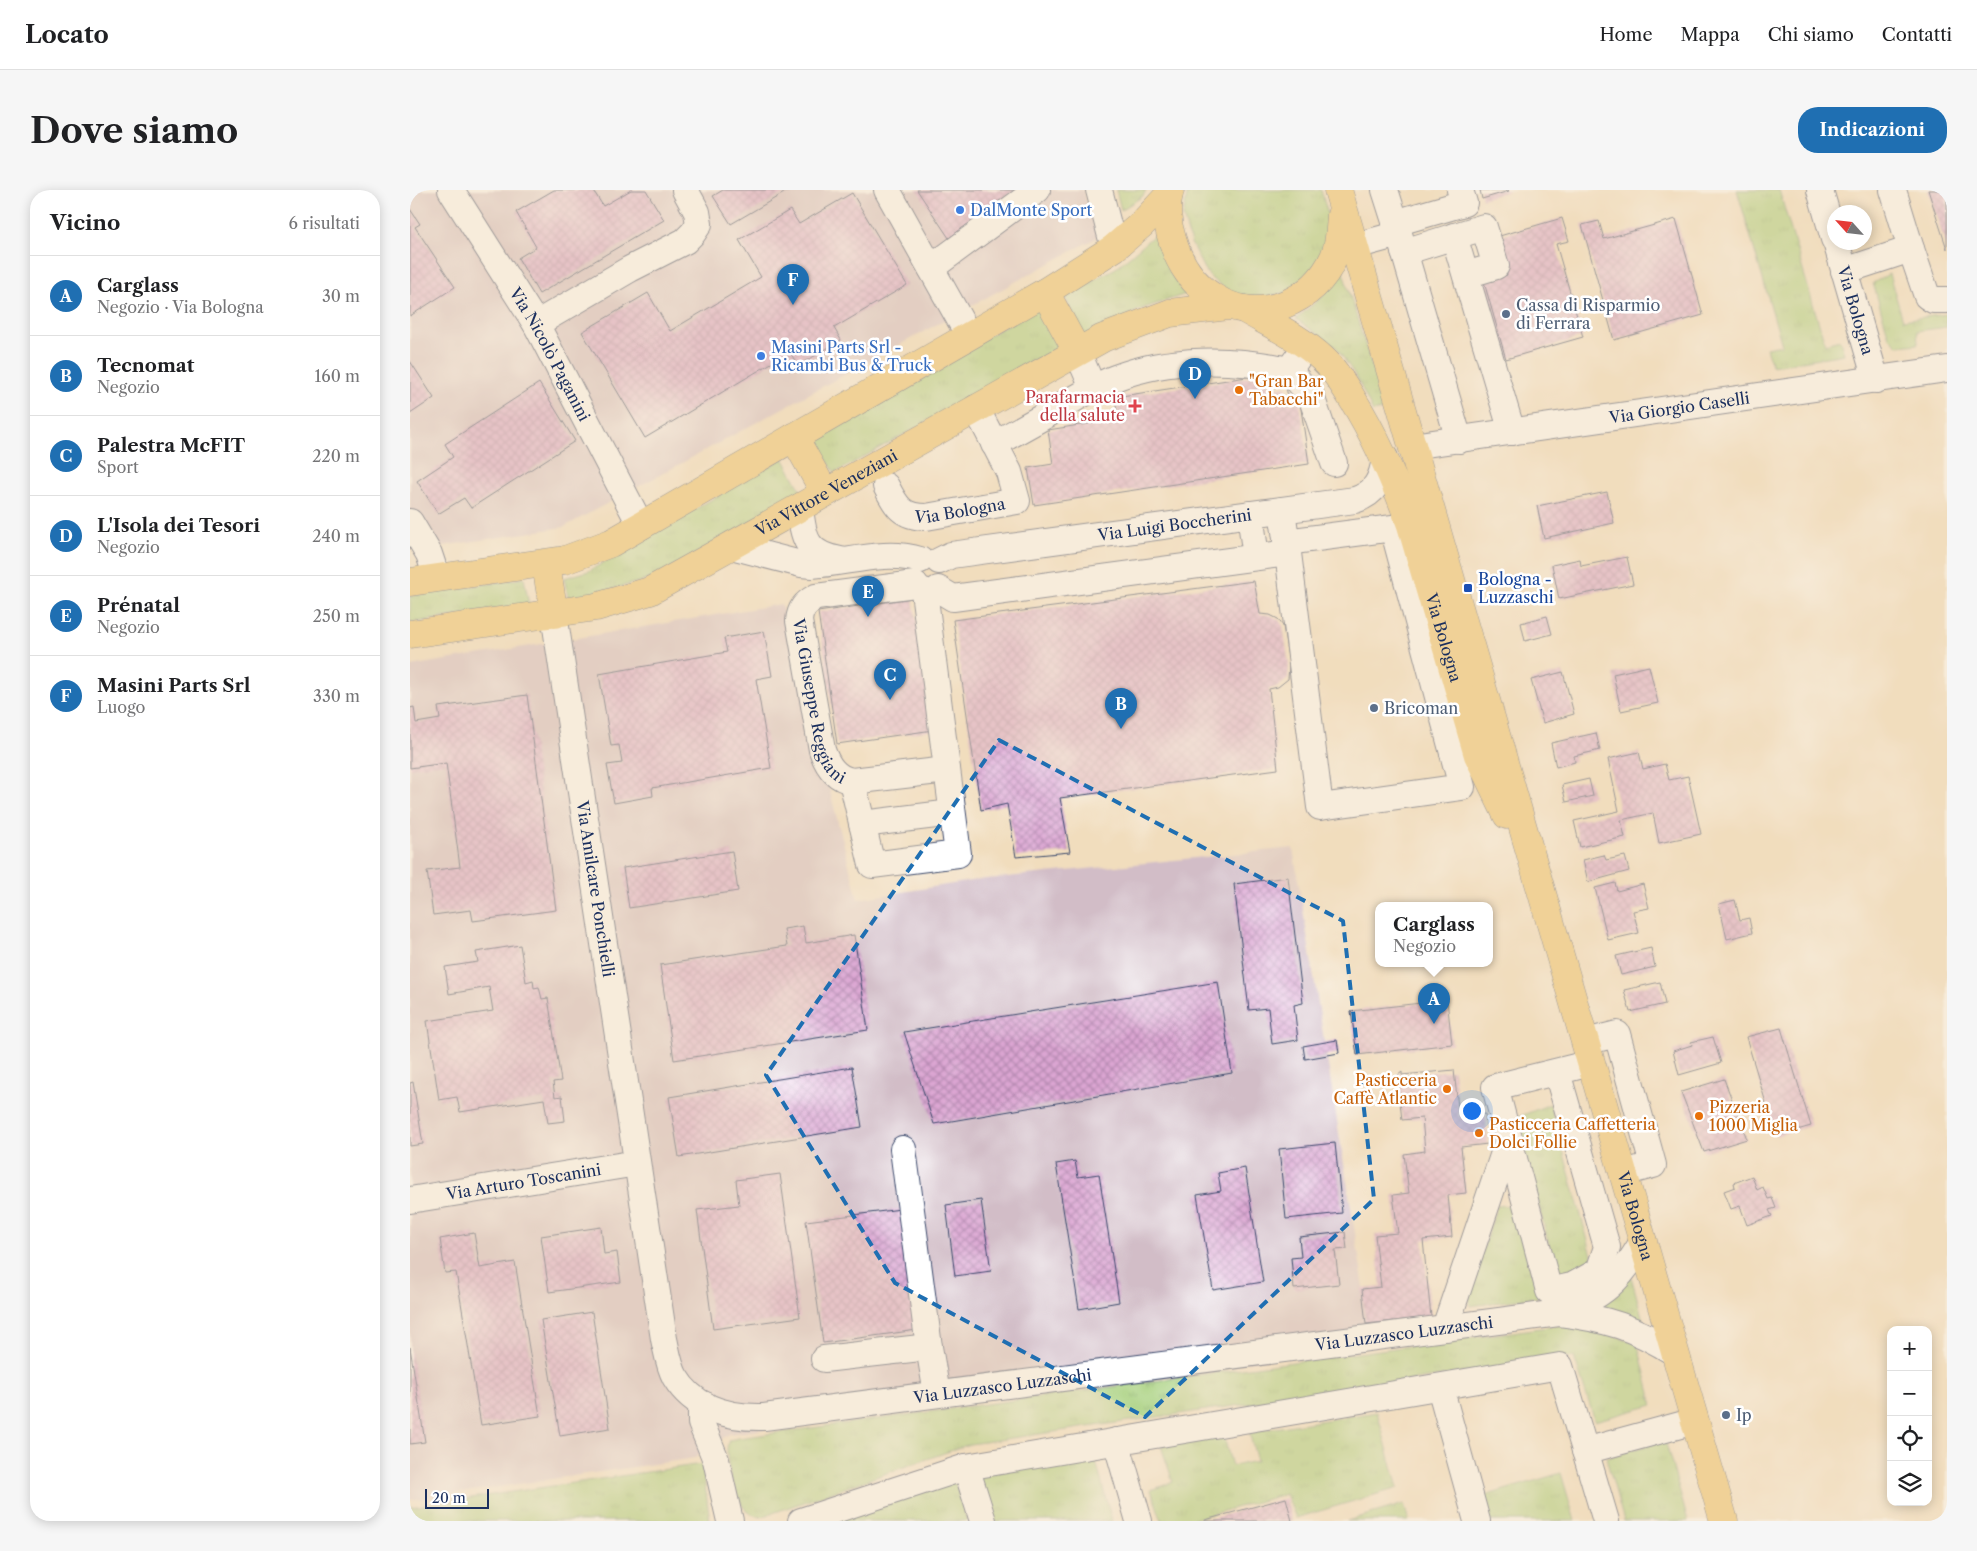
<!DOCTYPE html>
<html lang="it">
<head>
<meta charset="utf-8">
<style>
  body { margin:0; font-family:"Libre Caslon Text",serif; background:#f6f6f6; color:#202124 }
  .controls { position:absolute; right:15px; bottom:15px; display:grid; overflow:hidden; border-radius:10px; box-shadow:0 2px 12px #0003 }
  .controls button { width:45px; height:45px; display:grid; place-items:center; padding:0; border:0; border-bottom:1px solid #e0e0e0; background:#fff; color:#202124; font:25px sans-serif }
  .compass { position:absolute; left:1417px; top:15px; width:45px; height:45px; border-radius:50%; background:#fff; box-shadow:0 2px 12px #0003; rotate:297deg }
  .scale { position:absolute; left:15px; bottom:12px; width:64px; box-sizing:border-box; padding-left:5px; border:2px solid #1b2f5e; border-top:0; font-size:14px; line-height:18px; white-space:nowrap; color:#1b2f5e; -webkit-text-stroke:4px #fff; paint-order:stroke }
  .you { position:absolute; left:1061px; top:920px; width:18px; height:18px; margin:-12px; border:4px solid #fff; border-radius:50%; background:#1a73e8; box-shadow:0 0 0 8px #1a73e833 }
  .badge { display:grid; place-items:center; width:32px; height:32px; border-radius:50%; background:#1f6fb2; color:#fff; font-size:16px; font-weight:700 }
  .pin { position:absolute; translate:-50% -41px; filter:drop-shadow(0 1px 2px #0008) }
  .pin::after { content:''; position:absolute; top:26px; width:18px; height:15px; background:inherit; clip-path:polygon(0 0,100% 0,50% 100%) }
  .popup { position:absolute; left:965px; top:712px; width:118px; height:65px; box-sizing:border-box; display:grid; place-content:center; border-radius:10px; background:#fff; filter:drop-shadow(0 1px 4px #0005); font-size:16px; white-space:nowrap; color:#757577 }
  .popup b { font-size:19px; color:#202124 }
  .popup::after { content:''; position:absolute; left:50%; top:100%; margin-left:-10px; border:10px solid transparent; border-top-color:#fff }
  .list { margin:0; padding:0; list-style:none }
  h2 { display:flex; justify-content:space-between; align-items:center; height:65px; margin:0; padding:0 20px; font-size:21px }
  h2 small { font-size:16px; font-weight:400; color:#757577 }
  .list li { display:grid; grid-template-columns:32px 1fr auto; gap:15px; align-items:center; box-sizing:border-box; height:80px; padding:0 20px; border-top:1px solid #e0e0e0 }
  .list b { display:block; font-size:19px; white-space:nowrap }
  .list p { margin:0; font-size:16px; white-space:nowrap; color:#757577 }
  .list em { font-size:16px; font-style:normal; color:#757577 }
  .icon { flex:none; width:28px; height:28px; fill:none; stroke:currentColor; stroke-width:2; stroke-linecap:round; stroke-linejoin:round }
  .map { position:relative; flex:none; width:1537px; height:1331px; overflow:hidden; border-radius:20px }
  header { display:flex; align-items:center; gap:30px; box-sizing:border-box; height:70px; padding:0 25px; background:#fff; border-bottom:1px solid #e0e0e0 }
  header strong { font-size:24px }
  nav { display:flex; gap:28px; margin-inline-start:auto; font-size:18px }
  .intro { display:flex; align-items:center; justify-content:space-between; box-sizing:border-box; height:120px; padding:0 30px }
  h1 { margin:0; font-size:35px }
  .button { padding:12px 22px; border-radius:20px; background:#1f6fb2; color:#fff; font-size:18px; font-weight:700 }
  main { display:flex; gap:30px; padding:0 30px }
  aside { flex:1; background:#fff; border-radius:20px; box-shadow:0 2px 12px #0003 }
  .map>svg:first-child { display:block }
</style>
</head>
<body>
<header>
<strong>Locato</strong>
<nav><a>Home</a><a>Mappa</a><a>Chi siamo</a><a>Contatti</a></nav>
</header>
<div class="intro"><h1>Dove siamo</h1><a class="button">Indicazioni</a></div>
<main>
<aside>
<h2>Vicino<small>6 risultati</small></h2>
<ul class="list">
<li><span class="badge">A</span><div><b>Carglass</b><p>Negozio · Via Bologna</p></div><em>30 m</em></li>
<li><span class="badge">B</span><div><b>Tecnomat</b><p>Negozio</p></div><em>160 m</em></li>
<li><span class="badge">C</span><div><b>Palestra McFIT</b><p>Sport</p></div><em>220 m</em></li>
<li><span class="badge">D</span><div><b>L'Isola dei Tesori</b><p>Negozio</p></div><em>240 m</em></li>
<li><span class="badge">E</span><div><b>Prénatal</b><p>Negozio</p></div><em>250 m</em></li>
<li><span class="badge">F</span><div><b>Masini Parts Srl</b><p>Luogo</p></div><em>330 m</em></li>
</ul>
</aside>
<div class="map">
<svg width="1537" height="1331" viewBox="0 0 1537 1331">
  <defs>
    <pattern id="grass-tufts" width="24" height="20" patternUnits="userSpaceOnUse" patternTransform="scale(1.25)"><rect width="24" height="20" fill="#a6cf7a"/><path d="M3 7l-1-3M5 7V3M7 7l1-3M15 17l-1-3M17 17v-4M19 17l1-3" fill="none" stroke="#8eb26c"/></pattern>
    <pattern id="building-cross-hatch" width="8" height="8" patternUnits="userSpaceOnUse" patternTransform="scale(1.25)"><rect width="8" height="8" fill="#dba5d2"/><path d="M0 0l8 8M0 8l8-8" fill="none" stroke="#b187ae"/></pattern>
  </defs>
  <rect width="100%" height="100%" fill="#fff"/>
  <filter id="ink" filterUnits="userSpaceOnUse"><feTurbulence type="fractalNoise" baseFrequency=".02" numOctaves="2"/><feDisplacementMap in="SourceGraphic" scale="10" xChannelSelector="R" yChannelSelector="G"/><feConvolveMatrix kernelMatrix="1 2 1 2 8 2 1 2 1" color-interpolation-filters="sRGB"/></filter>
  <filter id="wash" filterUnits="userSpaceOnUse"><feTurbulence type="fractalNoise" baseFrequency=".0096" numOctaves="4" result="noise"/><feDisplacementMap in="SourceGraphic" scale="20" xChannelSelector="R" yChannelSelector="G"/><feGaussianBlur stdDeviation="1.12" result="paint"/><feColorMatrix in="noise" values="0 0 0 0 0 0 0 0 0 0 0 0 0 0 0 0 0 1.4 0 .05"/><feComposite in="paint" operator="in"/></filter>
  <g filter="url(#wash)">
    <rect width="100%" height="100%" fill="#f1ddbd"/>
    <!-- industrial -->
    <g fill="#d2bdc7">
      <polygon points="0,0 673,0 688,47 154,337 21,358 0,325"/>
      <polygon points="371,414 448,709 568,690 883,658 963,1154 486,1222 319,1244 285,1268 0,1310 0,476"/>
    </g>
    <!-- grass -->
    <g fill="url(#grass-tufts)" stroke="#607f6c">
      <polygon points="706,0 736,0 733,6 711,20"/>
      <polygon points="778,0 911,0 918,25 916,56 905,75 878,102 853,107 832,106 816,99 802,89 794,79 781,53 773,26"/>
      <polygon points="1327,0 1369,0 1415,154 1430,150 1434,164 1362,176 1356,158 1372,155"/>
      <polygon points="749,41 762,85 776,104 731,119 675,147 654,105 706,78"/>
      <polygon points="932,79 975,219 963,222 947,188 926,157 886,129 913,106"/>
      <polygon points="1479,84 1493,130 1537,124 1537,137 1507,141 1508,154 1488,156 1479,147 1463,93"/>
      <polygon points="627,118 650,157 425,283 403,247"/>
      <polygon points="373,268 393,304 240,389 159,410 154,388 179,381"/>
      <polygon points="114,388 119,415 0,433 0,406"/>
      <polygon points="1140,914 1183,1069 1165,1082 1148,1090 1106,928"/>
      <polygon points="1102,1015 1129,1107 1060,1116 1059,1103 1087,1016"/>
      <polygon points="1221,1086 1234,1134 1181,1120"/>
      <path d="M1160,1134L1227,1152L1243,1215L1185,1231L1164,1167L560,1254L351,1327C346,1326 341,1324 337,1321C325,1310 312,1265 319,1250L329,1248Z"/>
      <polygon points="967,1222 988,1298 886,1328 876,1304 777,1331 752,1331 741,1300 763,1292 751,1256 813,1244 822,1276 847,1271 839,1242"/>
      <polygon points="1255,1250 1278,1331 1214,1331 1196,1268"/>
      <polygon points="684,1264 702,1331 581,1331 566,1284"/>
      <polygon points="292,1274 300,1331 0,1331 0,1317"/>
      <polygon points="1151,1283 1165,1331 1078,1331 1071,1307"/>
      <polygon points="544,1289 557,1331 414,1331"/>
      <polygon points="994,1314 999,1331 937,1331"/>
    </g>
    <g id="blocks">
      <!-- building -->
      <g fill="url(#building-cross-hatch)">
        <polygon points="144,0 183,0 193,16 221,0 236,0 254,30 129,104 108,68 126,57 106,22"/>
        <polygon points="313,0 379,0 321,34 303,6"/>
        <polygon points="507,0 605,0 539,48"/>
        <polygon points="1070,0 1098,0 1099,1 1072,9"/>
        <polygon points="1518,0 1537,0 1537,59"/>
        <polygon points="442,3 497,95 424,138 431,150 388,176 380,162 235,248 172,142 238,103 260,141 351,87 329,50 380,20 389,34"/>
        <polygon points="0,19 10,34 5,37 45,97 0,126"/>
        <polygon points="1152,28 1159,51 1146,54 1173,147 1096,169 1074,92 1097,85 1086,47"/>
        <polygon points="1266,29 1293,125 1204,150 1172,35 1189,31 1194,49"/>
        <polygon points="0,171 24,208 0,224"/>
        <polygon points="857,184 859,198 876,196 879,214 890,212 899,274 624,315 618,278 643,274 638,240 708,229 705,207"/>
        <polygon points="129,193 165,251 61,318 54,308 28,324 7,291 43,267 35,254"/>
        <polygon points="1197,302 1204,333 1134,348 1127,316"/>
        <polygon points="1217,367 1223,394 1149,409 1142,375 1170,369 1171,376"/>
        <polygon points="844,391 850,424 860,425 868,429 873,436 879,474 878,489 868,497 859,499 868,579 650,608 660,662 606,667 597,614 571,620 543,430"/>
        <polygon points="503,408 523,540 427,554 408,422"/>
        <polygon points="1137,426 1142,444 1115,451 1111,433"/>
        <polygon points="354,441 362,486 346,489 361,578 242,598 243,606 204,613 197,575 212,573 209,555 201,556 189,484 317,462 314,448"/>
        <polygon points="1239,476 1248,513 1211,521 1203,484"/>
        <polygon points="1153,482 1164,524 1133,533 1121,490"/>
        <polygon points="117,505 146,720 63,731 61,720 23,725 17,681 50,677 36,573 0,578 0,518 4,517 6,533 30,529 28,517"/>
        <polygon points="1186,543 1190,560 1164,566 1165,572 1146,577 1141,553"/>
        <polygon points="1229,562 1233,579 1255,574 1259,590 1278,586 1291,644 1249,653 1243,623 1211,630 1215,647 1170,657 1164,631 1209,621 1198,569"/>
        <polygon points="1179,589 1183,606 1156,612 1152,595"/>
        <polygon points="322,661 328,701 219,718 213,678"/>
        <polygon points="1194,665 1196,670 1215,666 1219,681 1178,692 1173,670"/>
        <polygon points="878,687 893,813 884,815 888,850 862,854 858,818 839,820 824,694"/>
        <polygon points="1205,693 1207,701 1233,694 1239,718 1223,721 1229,743 1198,750 1185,698"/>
        <polygon points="1325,710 1330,730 1339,728 1342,743 1317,749 1309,714"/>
        <polygon points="393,736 396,753 444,745 458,840 264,870 250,775 377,756 374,739"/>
        <polygon points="110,755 116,792 123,790 124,798 129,797 132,809 138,808 151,891 143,892 145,907 152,906 155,931 138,933 134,909 50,922 47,907 29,910 17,831 83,821 79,797 39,804 35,777 68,772 66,762"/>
        <polygon points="1241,758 1245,777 1211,785 1206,766"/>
        <polygon points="808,792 822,883 524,934 494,842"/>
        <polygon points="1250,792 1255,814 1220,822 1214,800"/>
        <polygon points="1037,810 1042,854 947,865 941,821"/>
        <polygon points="1371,838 1401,936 1366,946 1336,847"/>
        <polygon points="1303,847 1311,873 1269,885 1263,861 1282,855 1281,852"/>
        <polygon points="927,850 929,863 895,869 893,856"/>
        <polygon points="442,877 452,937 269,967 259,907"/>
        <polygon points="1044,880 1049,927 1075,924 1078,954 1051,957 1056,1003 1038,1005 1042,1047 1013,1050 1021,1127 956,1134 952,1099 971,1097 965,1045 988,1043 983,1005 999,1003 994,964 1015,961 1012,928 992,930 987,886 992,882 992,885"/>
        <polygon points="1314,889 1337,949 1294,962 1271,902"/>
        <polygon points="3,892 13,954 0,956 0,893"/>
        <polygon points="925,953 932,1023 876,1029 869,959"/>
        <polygon points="665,971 668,987 689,984 709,1112 669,1119 646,974"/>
        <polygon points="835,978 853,1092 803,1100 787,1005 811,1001 808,983"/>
        <polygon points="370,984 390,1127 303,1139 287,1020 329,1015 326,990"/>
        <polygon points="1342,986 1347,1000 1353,997 1358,1009 1362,1008 1366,1018 1359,1020 1362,1026 1337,1035 1330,1016 1321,1019 1314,1001 1325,997 1324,993"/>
        <polygon points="571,1010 581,1081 545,1086 536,1015"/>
        <polygon points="491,1019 507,1140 413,1153 396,1031"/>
        <polygon points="191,1037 194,1064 207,1062 211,1092 139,1102 131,1046"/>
        <polygon points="935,1042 937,1059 925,1060 929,1094 884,1099 881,1068 891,1067 889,1047"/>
        <polygon points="64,1043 70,1078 105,1072 130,1226 71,1235 46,1082 35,1083 30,1049"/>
        <polygon points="182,1122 200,1238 150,1246 131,1130"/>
        <polygon points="0,1157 15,1252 0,1254"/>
        <polygon points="876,1308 882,1331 795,1331 795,1330"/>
      </g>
    </g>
  </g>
  <g filter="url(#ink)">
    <use href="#blocks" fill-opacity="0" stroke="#3b496c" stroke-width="1"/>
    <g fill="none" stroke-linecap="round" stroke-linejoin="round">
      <!-- minor casing -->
      <g stroke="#3b496c" stroke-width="28">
        <g id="minor">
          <path id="s1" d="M41,0L126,134L231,336"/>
          <polyline points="477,0 559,146"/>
          <polyline points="689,0 704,58"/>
          <polyline points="1410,0 1424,49"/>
          <polyline points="1483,0 1501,59 1517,106 1523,110 1537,110"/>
          <polyline points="985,33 1054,13 1050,0"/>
          <polyline points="989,44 1049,250"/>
          <polyline points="1044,46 1102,242"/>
          <path id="s2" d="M1426,52L1466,190"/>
          <polyline points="945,56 989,44 975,0"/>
          <polyline points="994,62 1074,37 1086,76 1056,85"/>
          <polyline points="521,78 627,0"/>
          <polyline points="1434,81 1501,59"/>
          <polyline points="126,134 220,79 275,51 283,43 289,34 287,22 275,0"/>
          <polyline points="667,161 683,198"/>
          <polyline points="879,180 901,206 924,273"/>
          <path d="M584,254C608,241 631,228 654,215C671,205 687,195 705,188C759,167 823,168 879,180L896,156"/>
          <path id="s3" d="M1002,256L1537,179"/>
          <path id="s4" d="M476,296C486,316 492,327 516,327L607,311L599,282L566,218"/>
          <path d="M390,317C393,348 396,365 431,370"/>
          <polyline points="872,320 878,363 910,617 1052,597 983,338 876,352"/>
          <polyline points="840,324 846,367"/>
          <polyline points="0,332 19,364 27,388"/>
          <path d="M321,356L391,374L402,375C438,373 475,359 510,370"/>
          <path id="s5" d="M529,371L541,365L945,310C966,303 972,289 975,268"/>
          <path id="s6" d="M505,394L406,407C395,413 390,419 389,431L412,560C417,575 425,588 442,591L537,580"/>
          <polyline points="528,399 543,408 878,363"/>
          <path id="s7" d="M144,424L254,1149C257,1162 259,1176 265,1187C284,1219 319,1228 354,1227L1149,1123C1193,1107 1210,1091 1233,1051"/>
          <polyline points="442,591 462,675 548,664 514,401"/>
          <polyline points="452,634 542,623"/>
          <polyline points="1175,852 1207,844 1243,975 1213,983"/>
          <polyline points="1147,882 1197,1057 1189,1081 1162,1096 1139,1101 1085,897 1181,873"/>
          <polyline points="493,959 519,1157 527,1204"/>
          <path id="s8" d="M0,1010L227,973"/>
          <path d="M1150,1123C1197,1129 1224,1137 1265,1163"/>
          <polyline points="1035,1138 1099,948"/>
          <polyline points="414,1169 519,1157"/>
          <polyline points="1030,1197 1067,1331"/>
          <polyline points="295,1215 291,1223 291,1233 306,1270 320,1331"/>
          <polyline points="706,1251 729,1331"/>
          <polyline points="1175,1261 1285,1231"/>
          <polyline points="556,1277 573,1331"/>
          <polyline points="391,1331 556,1277 1150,1176 1196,1331"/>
        </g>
      </g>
      <!-- major casing -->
      <g stroke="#3b496c" stroke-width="29">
        <g id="major">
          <path d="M760,0C755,15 757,34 762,49C776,98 821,133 873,115C896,106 914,90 924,67C930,54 930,39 931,25"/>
          <path id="s9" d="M928,0L1314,1331"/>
          <polyline points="635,102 667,161"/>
          <path id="s10" d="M834,119C862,135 891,148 914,170C926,181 935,197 943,210C968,250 985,291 1001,335L1068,565L1097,625"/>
          <polyline points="384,247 415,303"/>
          <polyline points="136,374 144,424"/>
          <polyline points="0,392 155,370 201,353 635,102 704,58 732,34 758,6"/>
          <path id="s11" d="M0,444L186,417L240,401L693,148L760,123L818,116"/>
        </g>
      </g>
      <!-- minor -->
      <use href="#minor" stroke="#fff" stroke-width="26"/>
      <!-- major -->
      <use href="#major" stroke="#efc469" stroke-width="28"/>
    </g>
  </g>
  <!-- marked area -->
  <path d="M0 0H1537V1331H0ZM589,550L933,731L964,1009L735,1227L485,1093L356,885Z" fill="#f1ddbd" fill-opacity=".55" fill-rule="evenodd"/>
  <path fill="none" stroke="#1f6fb2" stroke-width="4" stroke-dasharray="10 6" stroke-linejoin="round" d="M589,550L933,731L964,1009L735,1227L485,1093L356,885Z"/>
  <!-- markers -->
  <g fill="#3f7fe0" stroke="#fff" stroke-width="2">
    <circle cx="550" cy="20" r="5"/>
    <circle cx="351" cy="166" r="5"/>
  </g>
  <g fill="#5c6f8a" stroke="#fff" stroke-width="2">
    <circle cx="1096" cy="124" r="5"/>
    <circle cx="964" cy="518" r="5"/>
    <circle cx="1316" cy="1225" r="5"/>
  </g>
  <g fill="#e8710a" stroke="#fff" stroke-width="2">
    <circle cx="829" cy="200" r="5"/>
    <circle cx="1037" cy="899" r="5"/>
    <circle cx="1289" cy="926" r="5"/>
    <circle cx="1069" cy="943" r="5"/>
  </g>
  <path fill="#e0444e" stroke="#fff" stroke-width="2" d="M722.5 208.5h5v5h5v5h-5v5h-5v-5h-5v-5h5z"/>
  <rect fill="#1a4fb4" stroke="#fff" stroke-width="2" x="1053" y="393" width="10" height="10" rx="2.5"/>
  <g text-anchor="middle" stroke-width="5" stroke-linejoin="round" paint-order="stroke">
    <!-- shop labels -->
    <g font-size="16" fill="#366cbe" stroke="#fff" text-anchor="start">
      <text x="560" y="26">DalMonte Sport</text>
      <text x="361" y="163">Masini Parts Srl -<tspan x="361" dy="18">Ricambi Bus &amp; Truck</tspan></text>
    </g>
    <!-- service labels -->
    <g font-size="16" fill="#4e5e75" stroke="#fff" text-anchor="start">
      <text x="1106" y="121">Cassa di Risparmio<tspan x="1106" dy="18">di Ferrara</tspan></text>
      <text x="974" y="524">Bricoman</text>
      <text x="1326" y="1231">Ip</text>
    </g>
    <!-- street labels -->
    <g font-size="16" fill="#1b2f5e" stroke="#fff">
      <text dy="6" stroke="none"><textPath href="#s2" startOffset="71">Via Bologna</textPath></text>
      <text dy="6" stroke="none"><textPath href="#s1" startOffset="192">Via Nicolò Paganini</textPath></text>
      <text dy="6" stroke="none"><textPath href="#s3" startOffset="270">Via Giorgio Caselli</textPath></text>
      <text dy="6" stroke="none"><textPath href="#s11" startOffset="446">Via Vittore Veneziani</textPath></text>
      <text dy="6" stroke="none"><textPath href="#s4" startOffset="89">Via Bologna</textPath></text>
      <text dy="6" stroke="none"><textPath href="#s5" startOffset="239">Via Luigi Boccherini</textPath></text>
      <text dy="6" stroke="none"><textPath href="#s10" startOffset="400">Via Bologna</textPath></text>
      <text dy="6" stroke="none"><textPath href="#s6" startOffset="214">Via Giuseppe Reggiani</textPath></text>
      <text dy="6" stroke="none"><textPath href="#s7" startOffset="278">Via Amilcare Ponchielli</textPath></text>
      <text dy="6" stroke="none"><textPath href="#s8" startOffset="115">Via Arturo Toscanini</textPath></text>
      <text dy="6" stroke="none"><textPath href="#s9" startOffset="1068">Via Bologna</textPath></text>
      <text dy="6" stroke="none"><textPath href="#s7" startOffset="1521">Via Luzzasco Luzzaschi</textPath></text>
      <text dy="6" stroke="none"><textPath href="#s7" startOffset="1116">Via Luzzasco Luzzaschi</textPath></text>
    </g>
    <!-- food labels -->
    <g font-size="16" fill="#c56008" stroke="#fff" text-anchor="start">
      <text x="839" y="197">"Gran Bar<tspan x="839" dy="18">Tabacchi"</tspan></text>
      <text x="1027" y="896" text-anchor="end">Pasticceria<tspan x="1027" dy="18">Caffè Atlantic</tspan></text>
      <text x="1299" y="923">Pizzeria<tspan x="1299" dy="18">1000 Miglia</tspan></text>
      <text x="1079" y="940">Pasticceria Caffetteria<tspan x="1079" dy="18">Dolci Follie</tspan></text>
    </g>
    <!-- health labels -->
    <g font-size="16" fill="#be3a42" stroke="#fff" text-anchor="end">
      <text x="715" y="213">Parafarmacia<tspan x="715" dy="18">della salute</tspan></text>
    </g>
    <!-- transit labels -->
    <g font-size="16" fill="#164399" stroke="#fff" text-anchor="start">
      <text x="1068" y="395">Bologna -<tspan x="1068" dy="18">Luzzaschi</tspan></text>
    </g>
  </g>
</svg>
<div class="controls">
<button>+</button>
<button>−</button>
<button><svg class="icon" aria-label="locate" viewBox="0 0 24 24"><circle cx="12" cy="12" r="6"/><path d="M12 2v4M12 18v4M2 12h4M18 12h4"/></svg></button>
<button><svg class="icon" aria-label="layers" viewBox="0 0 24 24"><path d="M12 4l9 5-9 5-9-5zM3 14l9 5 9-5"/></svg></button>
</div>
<svg class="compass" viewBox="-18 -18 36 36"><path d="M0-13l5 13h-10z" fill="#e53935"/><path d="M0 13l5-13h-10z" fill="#757577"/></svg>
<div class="scale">20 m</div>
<div class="you"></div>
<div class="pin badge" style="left:1024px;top:834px">A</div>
<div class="popup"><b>Carglass</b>Negozio</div>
<div class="pin badge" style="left:711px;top:539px">B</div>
<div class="pin badge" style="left:480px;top:510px">C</div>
<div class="pin badge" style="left:785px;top:209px">D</div>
<div class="pin badge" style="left:458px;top:427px">E</div>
<div class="pin badge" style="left:383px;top:115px">F</div>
</div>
</main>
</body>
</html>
